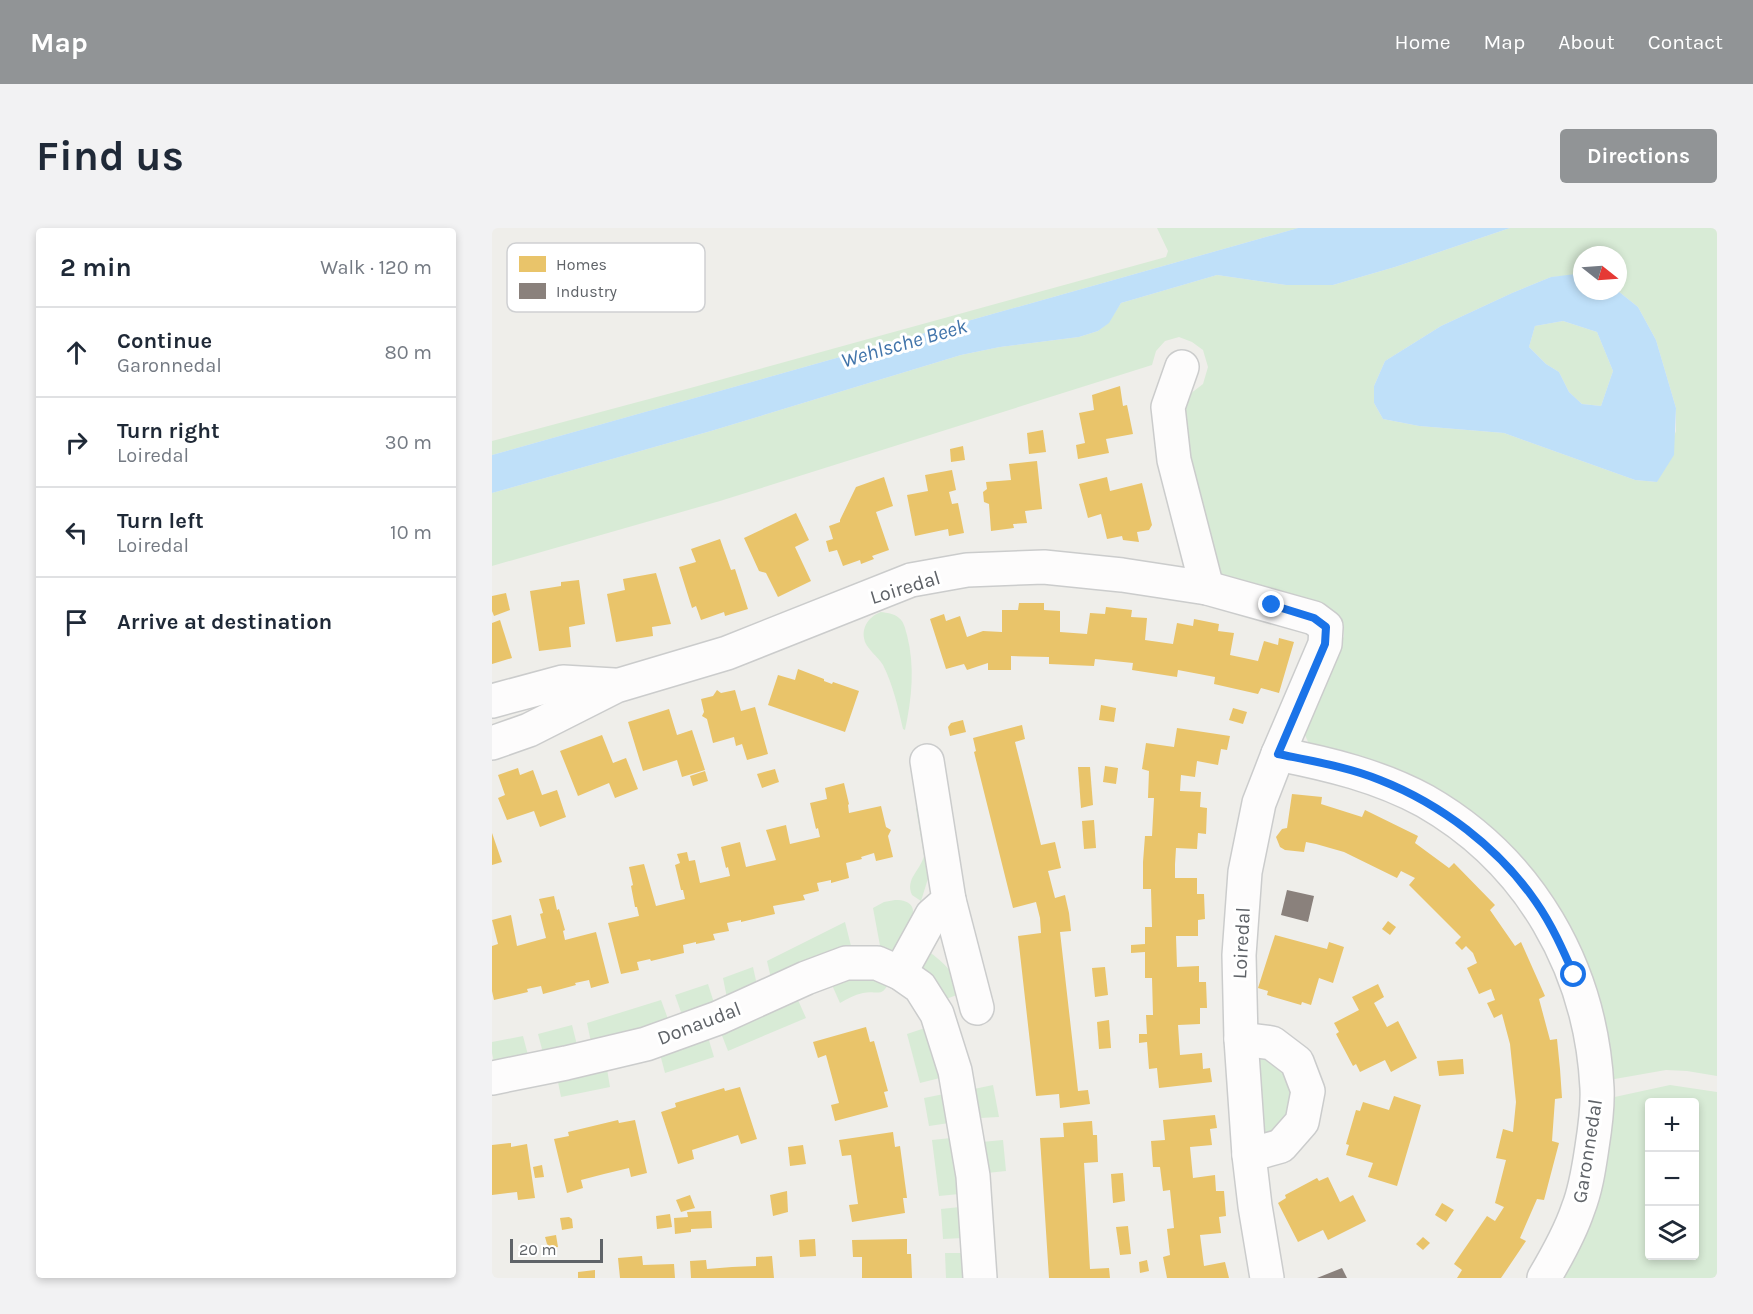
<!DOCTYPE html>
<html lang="en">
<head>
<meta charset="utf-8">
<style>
  body { margin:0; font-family:Karla,sans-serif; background:#f2f2f3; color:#1f2937 }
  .controls { position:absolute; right:18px; bottom:18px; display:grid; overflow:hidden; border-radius:6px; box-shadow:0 3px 9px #0003 }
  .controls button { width:54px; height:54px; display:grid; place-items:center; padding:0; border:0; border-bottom:2px solid #e0e1e3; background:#fff; color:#1f2937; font:30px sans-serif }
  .compass { position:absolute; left:1081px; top:18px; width:54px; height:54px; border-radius:50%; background:#fff; box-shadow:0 3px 9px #0003; rotate:107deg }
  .scale { position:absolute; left:18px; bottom:15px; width:93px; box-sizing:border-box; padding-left:6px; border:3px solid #5f6368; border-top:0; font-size:16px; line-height:21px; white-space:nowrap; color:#5f6368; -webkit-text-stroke:4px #fff; paint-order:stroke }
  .stop { position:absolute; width:18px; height:18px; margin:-14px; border:4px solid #1a73e8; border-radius:50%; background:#fff }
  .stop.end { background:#1a73e8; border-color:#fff; box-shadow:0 2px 6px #0008 }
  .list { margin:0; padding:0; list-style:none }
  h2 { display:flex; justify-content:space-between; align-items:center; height:78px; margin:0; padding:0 24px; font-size:26px }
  h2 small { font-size:20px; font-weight:400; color:#747a83 }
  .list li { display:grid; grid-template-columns:39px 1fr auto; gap:18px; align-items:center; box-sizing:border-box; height:90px; padding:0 24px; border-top:2px solid #e0e1e3 }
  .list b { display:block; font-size:22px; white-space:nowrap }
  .list p { margin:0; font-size:20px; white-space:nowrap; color:#747a83 }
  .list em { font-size:20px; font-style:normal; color:#747a83 }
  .icon { flex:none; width:33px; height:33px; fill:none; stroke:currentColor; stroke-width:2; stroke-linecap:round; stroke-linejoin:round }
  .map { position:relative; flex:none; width:1225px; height:1050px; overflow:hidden; border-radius:6px }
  header { display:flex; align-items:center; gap:36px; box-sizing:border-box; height:84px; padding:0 30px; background:#919496; color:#fff }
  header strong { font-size:28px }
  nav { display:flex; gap:33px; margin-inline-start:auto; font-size:21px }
  .intro { display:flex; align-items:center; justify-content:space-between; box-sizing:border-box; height:144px; padding:0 36px }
  h1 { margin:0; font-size:42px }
  .button { padding:15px 27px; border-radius:6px; background:#919496; color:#fff; font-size:21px; font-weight:700 }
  main { display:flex; gap:36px; padding:0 36px }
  aside { flex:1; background:#fff; border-radius:6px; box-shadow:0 3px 9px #0003 }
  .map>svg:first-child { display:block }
</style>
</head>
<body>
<header>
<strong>Map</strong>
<nav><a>Home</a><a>Map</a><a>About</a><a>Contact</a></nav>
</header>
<div class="intro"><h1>Find us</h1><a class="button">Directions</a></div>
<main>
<aside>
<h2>2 min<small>Walk · 120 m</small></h2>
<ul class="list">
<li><svg class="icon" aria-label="ahead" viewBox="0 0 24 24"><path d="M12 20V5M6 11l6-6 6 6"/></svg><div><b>Continue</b><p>Garonnedal</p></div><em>80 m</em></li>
<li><svg class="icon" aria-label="right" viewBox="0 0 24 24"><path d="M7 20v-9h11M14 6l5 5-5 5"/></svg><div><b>Turn right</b><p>Loiredal</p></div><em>30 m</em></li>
<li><svg class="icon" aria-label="left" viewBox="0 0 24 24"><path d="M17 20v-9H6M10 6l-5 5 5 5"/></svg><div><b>Turn left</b><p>Loiredal</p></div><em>10 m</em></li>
<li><svg class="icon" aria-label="arrive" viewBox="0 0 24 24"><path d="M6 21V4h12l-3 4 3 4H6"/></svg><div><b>Arrive at destination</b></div></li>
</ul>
</aside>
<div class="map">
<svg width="1225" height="1050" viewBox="0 0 1225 1050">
  <rect width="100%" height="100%" fill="#efeeea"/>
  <!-- green -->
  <g fill="#d8ebd6" fill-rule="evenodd">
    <polygon points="665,0 806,0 0,227 0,213 202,159 674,29 676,23"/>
    <path d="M1018,0H1225V848L1195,843L1174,842L1117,852L1043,652L817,516L813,507L811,496L852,408C851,393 846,384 833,377L733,352L723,339L690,203L693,176L698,166L711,156L716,139L711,122L700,114L687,109L673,113L664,123L660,137L228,273L0,338V265L219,203L469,127L508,119L587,109L606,103L616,95L629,75L725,47L794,57H841L903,39ZM1090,27H1126V63L1146,79L1164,112L1184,180V203L1165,254L1143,252L1012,205L927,198L891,191L882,175V158L893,133L949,98L1020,65L1059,49L1090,47Z"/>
    <polygon points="1071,93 1105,104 1121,143 1109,178 1090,176 1077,164 1067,144 1054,136 1037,119 1043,98"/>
    <path d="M389,384C395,385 401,385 407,390C412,394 413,400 415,407C423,438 420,470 413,502L411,501C406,479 401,457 391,437C386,428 373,420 372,410C370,398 378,388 389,384Z"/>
    <path d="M428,579L439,641L429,673L420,667C413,651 428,643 432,628L424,580Z"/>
    <path d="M403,672C438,672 413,705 405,722L398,724L389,723L381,680L392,674Z"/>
    <polygon points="353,694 359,718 357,724 279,750 275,733"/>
    <path d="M436,723C453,735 462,746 473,764L454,771L428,740Z"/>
    <polygon points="261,739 265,757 235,770 231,750"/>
    <path d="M353,748L398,752C390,771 386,762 371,765C362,767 355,771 348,775L340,757Z"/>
    <polygon points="216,756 222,775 190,787 183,767"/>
    <polygon points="301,771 306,772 314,790 236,823 229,805"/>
    <polygon points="169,772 176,791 173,796 99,814 95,795"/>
    <polygon points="80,797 85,817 51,825 46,806"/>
    <polygon points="433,800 448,850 428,855 415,806"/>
    <polygon points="31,808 36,827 2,834 0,825 0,814"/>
    <polygon points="216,809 222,829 173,845 168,826"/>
    <polygon points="769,824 803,851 800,893 766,915 761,825"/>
    <polygon points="115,841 118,859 69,869 66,854 68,848"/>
    <polygon points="501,857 507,889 488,890 484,888 482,861"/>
    <path d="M1178,857L1225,864V1050H1067L1118,870ZM1158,874H1202V1028H1158Z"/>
    <polygon points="452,866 457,895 437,898 432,870"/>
    <polygon points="459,910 463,912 467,966 447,968 440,912"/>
    <polygon points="511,912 514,943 495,945 490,914"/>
    <polygon points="468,979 471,1010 451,1011 449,981"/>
    <polygon points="453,1025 471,1025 475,1050 454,1050"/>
  </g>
  <!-- water -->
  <g fill="#bfe0f9" fill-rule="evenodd">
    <polygon points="806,0 1018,0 903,39 841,57 794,57 725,47 629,75 617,95 606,103 587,109 508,119 469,127 219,203 0,265 0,227"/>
    <path d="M1084,46L1090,47V63H1126L1146,79L1164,112L1184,180L1182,227L1165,254L1143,252L1012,205L927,198L891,191L882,175V158L893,133L949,98L1020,65L1059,49ZM1071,93L1105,104L1121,143L1109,178L1090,176L1077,164L1067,144L1054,136L1037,119L1043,98Z"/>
  </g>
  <!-- homes -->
  <g fill="#e9c46a">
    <polygon points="628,158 631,178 635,177 641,206 614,211 617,225 586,231 584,217 593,215 587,185 602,182 600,167"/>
    <polygon points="551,202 554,224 537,226 535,205"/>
    <polygon points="471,218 473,232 459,234 458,221"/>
    <polygon points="545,233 550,281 533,283 535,295 521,296 522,300 499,303 497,276 492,274 491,264 495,261 494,254 519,252 517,236"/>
    <polygon points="460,242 464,262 457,264 460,276 466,275 472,305 457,308 456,301 423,308 415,267 436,263 433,247"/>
    <polygon points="392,249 401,278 384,284 397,322 380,328 382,331 369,336 368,332 351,338 345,322 337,324 334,313 341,311 337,298 348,294 348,292 364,259"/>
    <polygon points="615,249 618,263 650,255 660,297 657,302 645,304 647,314 631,312 630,308 615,311 609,286 596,290 587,256"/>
    <polygon points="304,285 317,312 303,319 319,353 286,369 274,345 267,343 252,310"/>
    <polygon points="228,311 239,342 243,341 256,381 233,388 232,384 209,392 204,378 200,380 187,339 204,334 199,321"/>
    <polygon points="164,345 179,396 160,399 161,408 124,414 115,366 133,362 131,351"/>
    <polygon points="87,352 93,396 77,399 79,419 47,423 38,363 69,358 69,354"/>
    <polygon points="14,365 18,382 2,388 0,383 0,368"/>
    <polygon points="527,375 552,375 552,382 568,383 568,404 595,406 598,385 613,386 614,379 640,382 639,389 655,390 653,412 681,416 685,395 701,398 702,391 727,396 726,403 742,405 738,427 766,433 772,413 786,417 787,410 802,414 787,465 769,460 766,466 722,456 723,449 686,442 685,449 640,442 641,435 603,431 602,438 557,436 557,429 519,428 519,442 496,442 496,435 475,442 472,436 454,441 438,391 452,386 454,393 468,388 475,409 491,403 510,404 510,382 526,382"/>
    <polygon points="8,392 20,430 0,436 0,395"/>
    <polygon points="306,441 332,451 332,453 340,456 341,454 367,463 353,504 276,477 286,447 303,452"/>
    <polygon points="225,462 229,465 243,462 249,483 263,479 276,526 255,532 250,516 244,518 242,509 221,515 215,491 210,488 212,484 209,471 221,468"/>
    <polygon points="609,477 624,480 622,494 607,492"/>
    <polygon points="741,480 755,484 751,496 737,492"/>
    <polygon points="177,481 185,507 200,502 213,542 190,549 185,532 151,543 136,494"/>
    <polygon points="471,492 474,504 458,508 456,499 459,495"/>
    <polygon points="530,497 533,511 523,514 549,617 563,614 569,640 556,643 563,670 573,667 577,685 579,703 568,704 583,836 586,863 596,862 598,876 568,880 567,866 544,868 526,708 549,705 548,690 544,674 521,680 482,524 484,523 481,510"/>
    <polygon points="685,500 738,508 735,522 729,521 726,537 705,533 703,549 689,547 688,563 709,564 708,579 715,580 714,606 706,605 705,621 684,620 683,636 683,650 705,650 705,666 712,666 713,691 706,692 706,708 684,708 685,739 707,738 707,754 714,754 715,780 708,780 708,796 686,797 688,827 710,825 711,841 718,840 720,854 667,860 665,840 657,841 655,814 647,815 647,806 655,806 654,787 661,787 660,750 653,750 653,724 639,725 639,717 653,716 653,699 660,699 659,661 651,661 651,634 653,608 660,608 662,570 656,570 657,543 650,541 654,515 682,519"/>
    <polygon points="110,507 121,535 134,530 146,561 123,570 117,555 86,568 68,523"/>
    <polygon points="613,538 626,540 624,556 611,554"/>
    <polygon points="586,539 598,539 601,577 589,580"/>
    <polygon points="26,540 28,547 41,542 50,567 65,562 74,589 48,599 42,583 15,592 6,570 13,567 6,547"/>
    <polygon points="283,541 287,554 270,560 265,546"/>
    <polygon points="213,543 216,553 201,558 198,548"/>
    <polygon points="352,555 357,576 356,577 357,585 389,578 394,599 399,602 396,608 401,629 384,633 382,625 369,629 370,631 354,635 357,650 339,655 339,652 325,655 327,663 311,667 313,672 281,678 283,686 249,694 249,692 235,695 237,703 221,706 223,712 204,716 204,714 191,717 192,725 159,733 158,731 145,734 147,742 129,746 116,695 147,688 145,679 143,679 139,658 141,657 137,639 152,636 164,678 193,671 191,662 189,662 183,637 188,635 185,626 195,624 197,633 203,632 208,655 238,648 236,639 234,640 229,619 248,614 254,639 284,632 274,602 294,597 298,616 328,609 326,600 324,601 318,575 335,571 333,560"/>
    <polygon points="800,566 830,569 829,576 870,589 873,582 926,608 923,615 957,640 962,635 1003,677 998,682 1023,718 1029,714 1053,768 1047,771 1058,812 1065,811 1068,841 1070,870 1063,871 1060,913 1067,915 1052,972 1045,971 1028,1010 1034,1013 1009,1050 965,1050 970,1042 962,1036 995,988 1003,993 1012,979 1003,975 1014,932 1004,930 1011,901 1021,904 1024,874 1018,816 1010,786 1002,790 995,775 1003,772 999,761 987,766 975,740 985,735 981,725 974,718 970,722 963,715 969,709 917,657 923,650 909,643 905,650 852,624 824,616 814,614 812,624 793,622 788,619 784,609 790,601 795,600"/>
    <polygon points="602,592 604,620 592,621 590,593"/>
    <polygon points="0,605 10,634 0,637"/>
    <polygon points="62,668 65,682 67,681 73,702 71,703 73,712 104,704 117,755 99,760 97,752 83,755 84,757 51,766 49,758 35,761 36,764 2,772 0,763 0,718 6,716 0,692 19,687 25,718 54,710 48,686 51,685 47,671"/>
    <polygon points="896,693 904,699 898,707 890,701"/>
    <polygon points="783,707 835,721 837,714 852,719 841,755 827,750 819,777 810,774 809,777 775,767 776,763 766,760"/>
    <polygon points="613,739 616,767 603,769 600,740"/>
    <polygon points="886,756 892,769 882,775 895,799 906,793 925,830 899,844 893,832 868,844 864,836 861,838 852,821 844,806 847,804 842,795 867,782 860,769"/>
    <polygon points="617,792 619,820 607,821 605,794"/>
    <polygon points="374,799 378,814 382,813 396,863 392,864 396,879 343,893 339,877 347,875 334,827 326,830 321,814"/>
    <polygon points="971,831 972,846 947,848 945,833"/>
    <polygon points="248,859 265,911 249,916 246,907 200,922 202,931 186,936 169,884 184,879 183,875 232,860 233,863"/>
    <polygon points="902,868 929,877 905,958 876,949 881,935 854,927 857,917 854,916 864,882 868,883 871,874 897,882"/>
    <polygon points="723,887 725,900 718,901 720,917 698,919 701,950 723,947 724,963 732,963 734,988 727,989 729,1005 708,1007 712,1038 733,1034 737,1050 675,1050 671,1029 678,1027 675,1001 682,1000 678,962 671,963 668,939 661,939 659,913 673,912 671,892"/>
    <polygon points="126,892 127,895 143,892 155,945 139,949 137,940 112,946 89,952 91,960 75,965 62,911 77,908 76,904"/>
    <polygon points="600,893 601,907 605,907 606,934 592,935 598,1041 617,1040 618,1050 557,1050 548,910 572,909 571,895"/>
    <polygon points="401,904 403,919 408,918 415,970 411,970 413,985 360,994 357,977 366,976 359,927 350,928 347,912"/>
    <polygon points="19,915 19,919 35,916 43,970 26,972 25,964 0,967 0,917"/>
    <polygon points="311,917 314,936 298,938 296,919"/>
    <polygon points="50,937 52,949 43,950 41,939"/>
    <polygon points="631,945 633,973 621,975 619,946"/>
    <polygon points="836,949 848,974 861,967 874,993 836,1012 831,1002 806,1014 786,975 794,970 793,967 825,950 827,953"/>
    <polygon points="295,963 296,984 281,988 278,967"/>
    <polygon points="198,967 203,980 189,984 184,972"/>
    <polygon points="950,975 962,982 954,994 943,987"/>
    <polygon points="219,983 220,1000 199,1001 199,1004 183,1006 182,990 196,989 195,984"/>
    <polygon points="178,986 180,999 165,1001 164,988"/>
    <polygon points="77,989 80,991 81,1000 70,1002 68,990"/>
    <polygon points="636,998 639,1026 628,1027 624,999"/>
    <polygon points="64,1007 66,1019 59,1020 55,1016 53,1009"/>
    <polygon points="931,1009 938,1015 931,1022 924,1016"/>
    <polygon points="323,1011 324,1028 308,1029 307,1012"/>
    <polygon points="415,1011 415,1026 419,1026 420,1050 370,1050 370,1029 361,1029 360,1012"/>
    <polygon points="150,1028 151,1037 182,1036 183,1050 128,1050 126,1030"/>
    <polygon points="280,1028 282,1050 199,1050 198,1033 214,1032 215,1041 240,1039 264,1038 264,1029"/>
    <polygon points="655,1032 657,1043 648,1045 647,1034"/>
    <polygon points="103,1042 103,1050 86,1050 86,1044"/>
  </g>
  <!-- industry -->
  <g fill="#8a817c">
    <polygon points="795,662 822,668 816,694 789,687"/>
    <polygon points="850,1040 855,1050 825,1050"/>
  </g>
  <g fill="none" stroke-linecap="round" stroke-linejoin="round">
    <!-- minor casing -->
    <g stroke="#cbcccc" stroke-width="36">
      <g id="minor">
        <polyline points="690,139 676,179 682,232 715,360"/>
        <polyline points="0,473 71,454 122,457"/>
        <polyline points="0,515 37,502 124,458 235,425 419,352 475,342 552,339 630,347 715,360 822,390 834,399 833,416 786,526 767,575 753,644 747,727 749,811 757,927 763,978 775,1050"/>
        <path d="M786,526C837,536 887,548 933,573C1038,633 1099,740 1105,860C1106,879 1103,900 1100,919C1097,939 1094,961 1086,981C1078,1005 1065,1028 1052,1050"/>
        <polyline points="457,672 485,780"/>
        <polyline points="408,745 440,687 457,672 435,533"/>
        <polyline points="749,811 780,815 805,834 816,863 810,894 789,918 757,927"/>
      </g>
    </g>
    <!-- tertiary casing -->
    <g stroke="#cbcccc" stroke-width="36">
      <polyline id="tertiary" points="0,850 74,835 154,816 226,790 314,750 354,735 385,735 408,745 428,759 445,786 463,843 481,948 488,1050"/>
    </g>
    <!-- minor -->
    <use href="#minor" stroke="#fdfcfc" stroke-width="33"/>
    <!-- tertiary -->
    <use href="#tertiary" stroke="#fdfcfc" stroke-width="33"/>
  </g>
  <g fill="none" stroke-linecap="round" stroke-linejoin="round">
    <!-- route -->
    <path stroke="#1a73e8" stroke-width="8" d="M780,377L822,390L834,399L833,416L786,526C820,533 856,539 888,552C949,576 1007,620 1044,674C1060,697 1071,722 1082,747"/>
  </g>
  <g text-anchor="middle" stroke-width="6" stroke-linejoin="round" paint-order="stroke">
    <!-- street labels -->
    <g font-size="20" fill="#5f6368" stroke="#fff">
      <text transform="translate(413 359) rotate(-17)" y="7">Loiredal</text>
      <text transform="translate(749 715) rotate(-87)" y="7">Loiredal</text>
      <text transform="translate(207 795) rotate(-21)" y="7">Donaudal</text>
      <text transform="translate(1095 923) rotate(-81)" y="7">Garonnedal</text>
    </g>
    <!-- water labels -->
    <g font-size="21" font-style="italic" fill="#4174aa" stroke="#fff">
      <text transform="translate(412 115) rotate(-16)" y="7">Wehlsche Beek</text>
    </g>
  </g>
  <!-- legend -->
  <rect x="15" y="15" width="198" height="69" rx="9" fill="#fff" stroke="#cfd0d2" stroke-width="1.5"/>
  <rect x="27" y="28" width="27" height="16" fill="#e9c46a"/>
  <rect x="27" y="55" width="27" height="16" fill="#8a817c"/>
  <g font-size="16" fill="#5f6368">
    <text x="64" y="42">Homes</text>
    <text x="64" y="69">Industry</text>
  </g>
</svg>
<div class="controls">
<button>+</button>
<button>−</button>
<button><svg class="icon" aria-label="layers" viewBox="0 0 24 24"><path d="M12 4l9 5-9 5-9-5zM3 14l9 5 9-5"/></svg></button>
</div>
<svg class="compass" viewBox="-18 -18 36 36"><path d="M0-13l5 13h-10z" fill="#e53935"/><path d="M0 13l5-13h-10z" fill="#747a83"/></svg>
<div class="scale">20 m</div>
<div class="stop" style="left:1082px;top:747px"></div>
<div class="stop end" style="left:780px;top:377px"></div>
</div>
</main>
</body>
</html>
